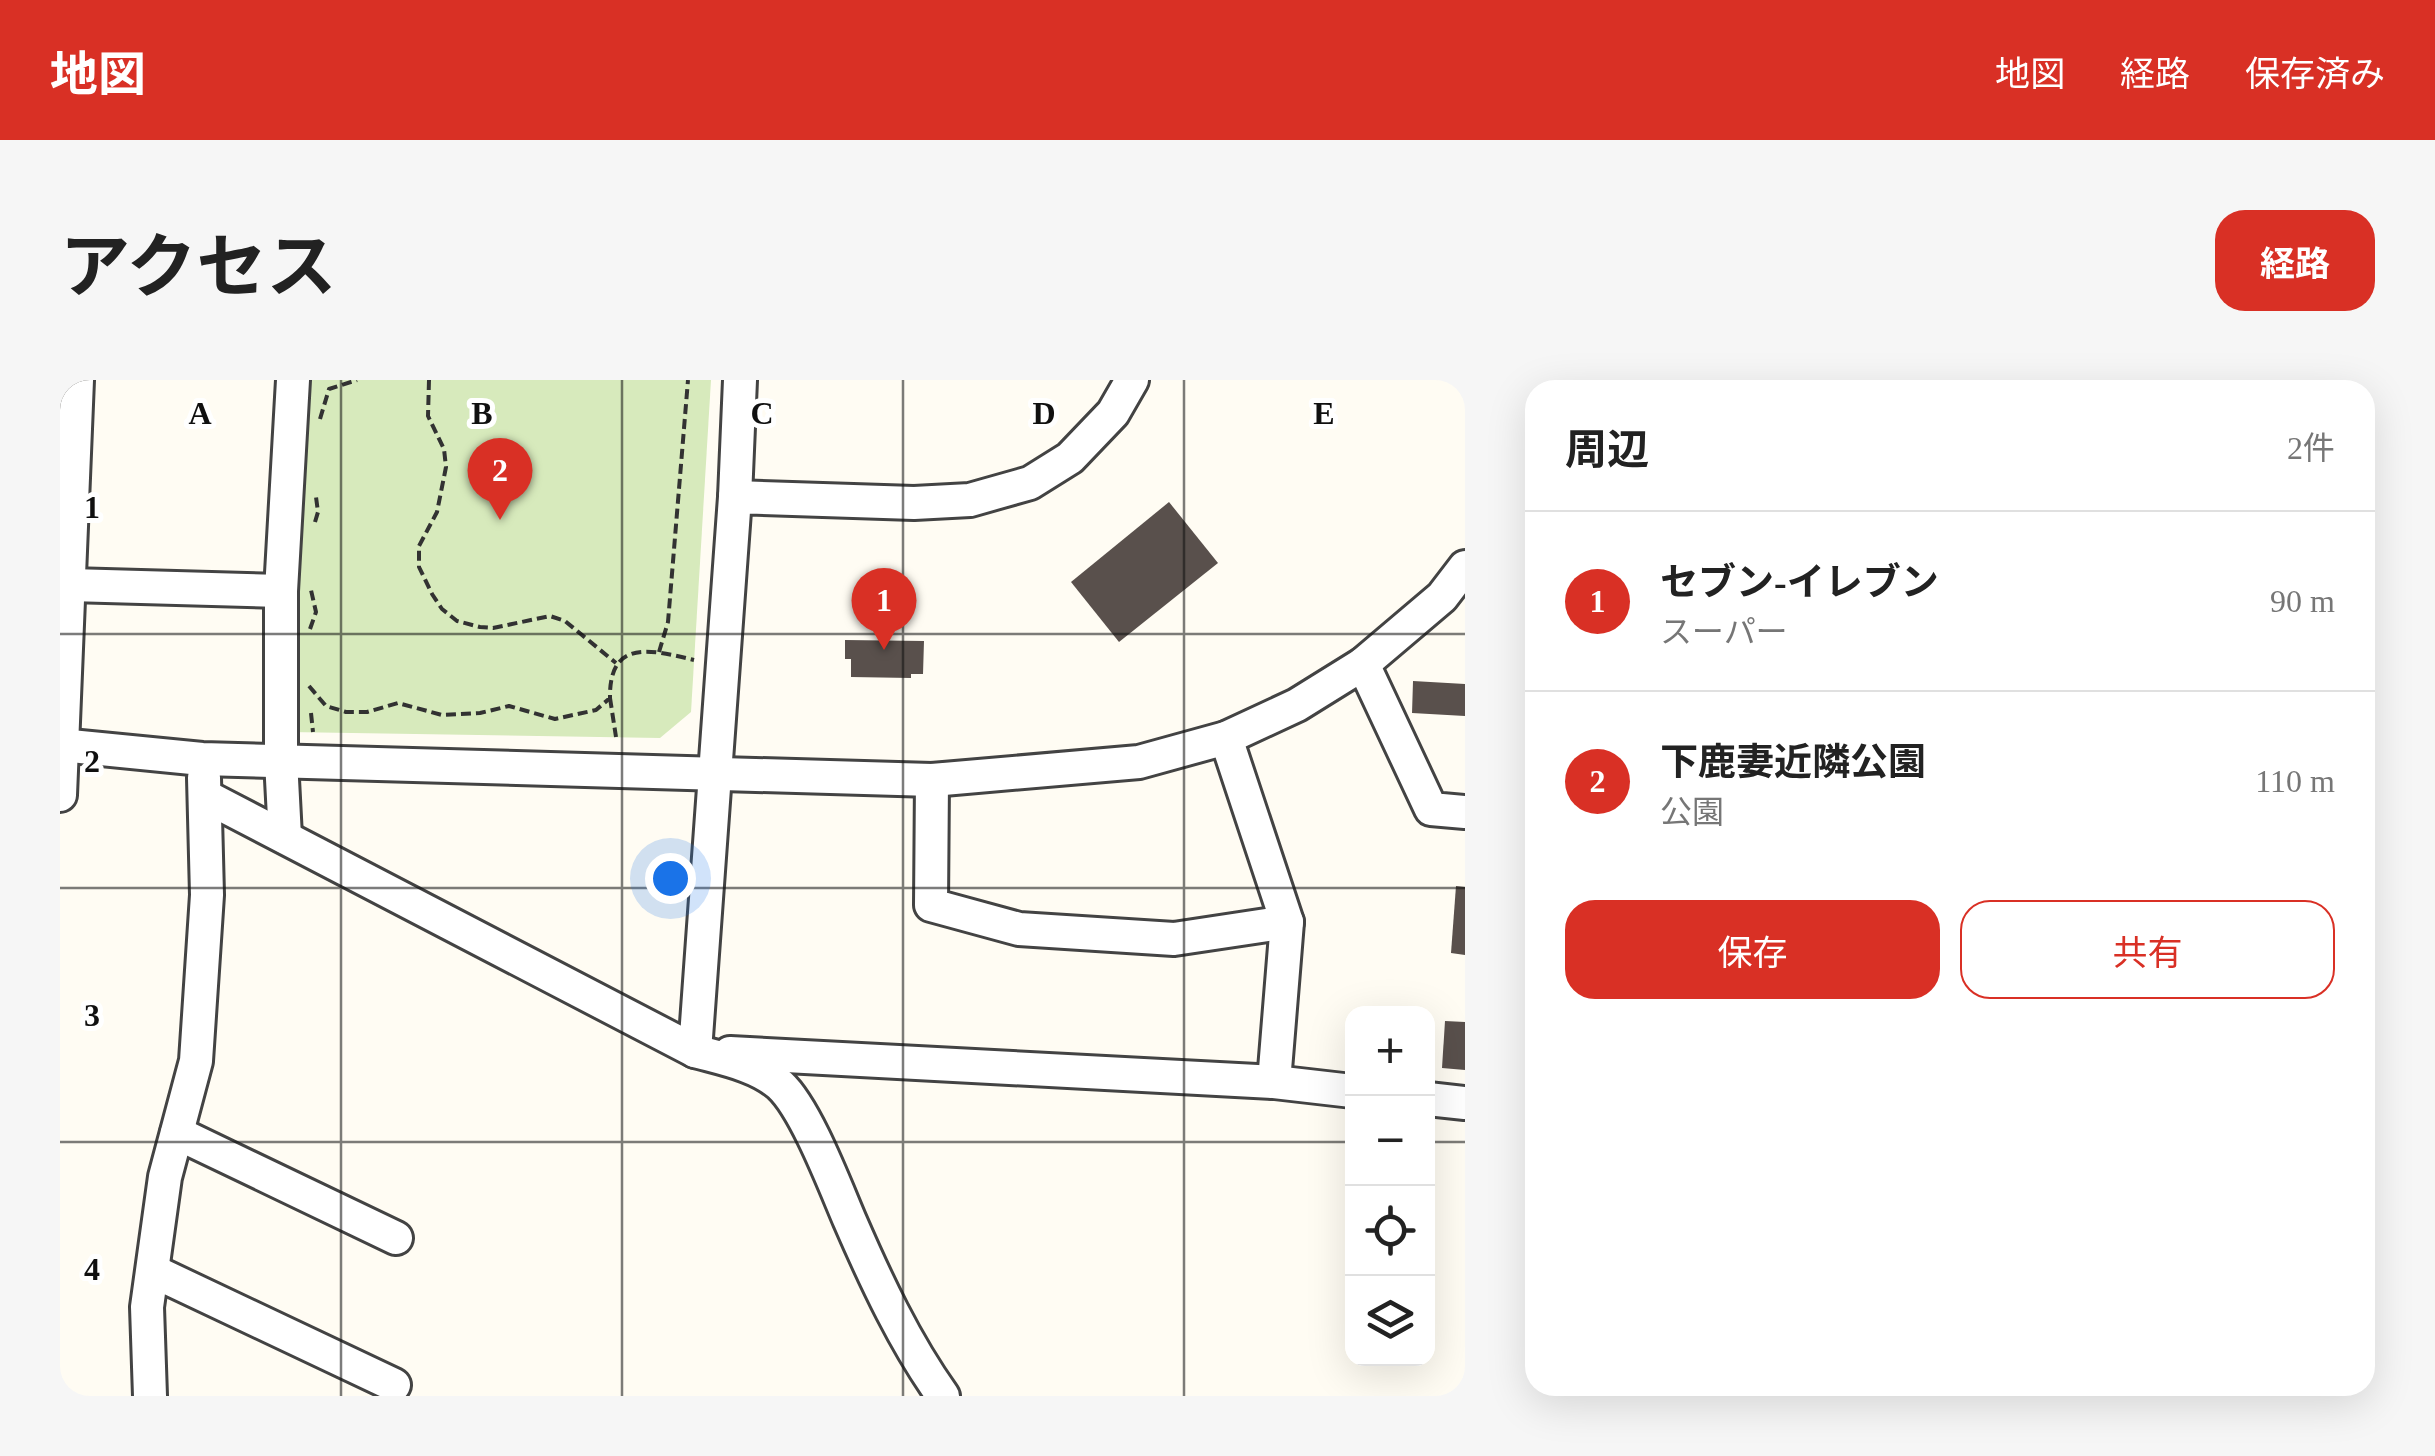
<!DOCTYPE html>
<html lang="ja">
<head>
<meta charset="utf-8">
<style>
  body { margin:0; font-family:"Times New Roman","Noto Sans JP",serif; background:#f6f6f6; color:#222 }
  .controls { position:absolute; right:30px; bottom:30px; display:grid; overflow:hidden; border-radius:20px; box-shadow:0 10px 40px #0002 }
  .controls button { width:90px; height:90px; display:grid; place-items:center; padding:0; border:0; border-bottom:2px solid #e0e0e0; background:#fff; color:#222; font:50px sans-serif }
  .you { position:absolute; left:610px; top:498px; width:35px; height:35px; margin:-25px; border:8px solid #fff; border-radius:50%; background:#1a73e8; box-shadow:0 0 0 15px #1a73e833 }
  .badge { display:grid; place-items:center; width:65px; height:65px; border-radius:50%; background:#d93025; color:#fff; font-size:32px; font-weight:700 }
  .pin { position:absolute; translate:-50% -82px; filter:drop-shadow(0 2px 5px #0008) }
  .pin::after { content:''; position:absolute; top:52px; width:35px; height:30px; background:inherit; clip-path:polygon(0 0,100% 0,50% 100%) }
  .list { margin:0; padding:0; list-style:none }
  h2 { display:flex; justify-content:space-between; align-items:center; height:130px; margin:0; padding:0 40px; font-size:42px }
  h2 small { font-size:32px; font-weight:400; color:#767676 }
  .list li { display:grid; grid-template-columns:65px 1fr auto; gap:30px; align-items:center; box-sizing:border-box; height:180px; padding:0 40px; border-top:2px solid #e0e0e0 }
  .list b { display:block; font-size:38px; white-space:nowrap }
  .list p { margin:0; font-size:32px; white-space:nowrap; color:#767676 }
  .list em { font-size:32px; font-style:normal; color:#767676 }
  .actions { display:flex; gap:20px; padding:30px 40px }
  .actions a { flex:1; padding:22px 0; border:2px solid #d93025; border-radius:30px; text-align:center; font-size:35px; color:#d93025 }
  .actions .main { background:#d93025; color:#fff }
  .icon { flex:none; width:55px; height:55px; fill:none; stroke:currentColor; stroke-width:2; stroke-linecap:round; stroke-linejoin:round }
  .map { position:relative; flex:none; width:1405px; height:1016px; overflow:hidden; border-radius:30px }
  header { display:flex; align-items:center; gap:60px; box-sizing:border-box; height:140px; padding:0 50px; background:#d93025; color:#fff }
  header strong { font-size:48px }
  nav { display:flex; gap:55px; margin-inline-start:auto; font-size:35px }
  .intro { display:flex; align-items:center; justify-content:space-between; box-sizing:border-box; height:240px; padding:0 60px }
  h1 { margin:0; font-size:70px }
  .button { padding:25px 45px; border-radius:30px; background:#d93025; color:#fff; font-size:35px; font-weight:700 }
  main { display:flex; gap:60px; padding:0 60px }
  aside { flex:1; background:#fff; border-radius:30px; box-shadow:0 10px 40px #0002 }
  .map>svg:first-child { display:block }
</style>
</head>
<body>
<header>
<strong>地図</strong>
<nav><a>地図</a><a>経路</a><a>保存済み</a></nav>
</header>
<div class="intro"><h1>アクセス</h1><a class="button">経路</a></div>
<main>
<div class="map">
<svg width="1405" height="1016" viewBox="0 0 1405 1016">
  <rect width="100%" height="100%" fill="#fffcf3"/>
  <!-- green -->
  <polygon fill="#d7eabc" points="244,0 651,0 631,332 600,358 229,352"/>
  <!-- building -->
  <g fill="#59504c">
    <polygon points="1109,122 1158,183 1059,262 1011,202"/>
    <polygon points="785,260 864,261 863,294 851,294 851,298 791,297 791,279 785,279"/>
    <polygon points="1353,301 1405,304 1405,336 1352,333"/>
    <polygon points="1396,506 1405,507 1405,575 1391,573"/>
    <polygon points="1385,641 1405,642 1405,690 1382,688"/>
  </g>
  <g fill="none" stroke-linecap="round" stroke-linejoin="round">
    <!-- minor casing -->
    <g stroke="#434343" stroke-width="38">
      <g id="minor">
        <polyline points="675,117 680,0"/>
        <polyline points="10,205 221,211 233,0"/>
        <polyline points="221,211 221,380 225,457"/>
        <polyline points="1303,284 1371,429 1405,432"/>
        <polyline points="1166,358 1227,542 1214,702"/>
        <polyline points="0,365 142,379 872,400 1079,382 1166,358 1237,325 1303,284 1382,217 1405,187"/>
        <polyline points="872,400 871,525 959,549 1114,559 1227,542"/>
        <polyline points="0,415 17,0"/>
        <path d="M145,416L635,671C664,679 697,685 720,705C746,729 775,806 790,841C816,901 845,963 883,1016"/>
        <polyline points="635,671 675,117 854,123 910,120 970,103 1010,78 1053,33 1072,0"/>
        <polyline points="670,673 1214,702 1292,711"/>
        <polyline points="1368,719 1405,723"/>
        <polyline points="117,753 336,858"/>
        <polyline points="93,891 334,1005"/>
        <polyline points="90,1016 87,927 105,797 136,681 147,515 144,398"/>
      </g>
    </g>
    <!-- path -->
    <g stroke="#323232" stroke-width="4" stroke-dasharray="10 5" stroke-linecap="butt">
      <polyline points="369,0 368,36 384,69 386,87 377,132 359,166 359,187 372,214 382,229 397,241 420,247 433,248 490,236 505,241 556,283"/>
      <polyline points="260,39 269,9 297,0"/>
      <polyline points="255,142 258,132 256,117"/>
      <polyline points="250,249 256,232 251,210"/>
      <polyline points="599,272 608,242 628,0"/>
      <path d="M249,306L266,326L286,332H307L338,323L382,335L420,333L449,326L495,339L536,330L550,318C549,258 592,270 634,280"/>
      <polyline points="550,318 556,357"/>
      <polyline points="251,333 253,352"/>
    </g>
    <!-- minor -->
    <use href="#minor" stroke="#fff" stroke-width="32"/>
  </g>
  <!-- grid -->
  <path fill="none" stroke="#101010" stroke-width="2.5" stroke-opacity="0.55" d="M281,0V1016M562,0V1016M843,0V1016M1124,0V1016M0,254H1405M0,508H1405M0,762H1292M1368,762H1405"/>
  <g font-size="32" text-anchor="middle" font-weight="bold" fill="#101010" stroke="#fff" stroke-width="10" stroke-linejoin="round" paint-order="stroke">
    <text x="140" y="44">A</text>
    <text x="422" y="44">B</text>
    <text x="702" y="44">C</text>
    <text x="984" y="44">D</text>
    <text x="1264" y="44">E</text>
    <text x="32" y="138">1</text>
    <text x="32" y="392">2</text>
    <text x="32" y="646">3</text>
    <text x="32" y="900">4</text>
  </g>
</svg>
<div class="controls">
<button>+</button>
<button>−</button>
<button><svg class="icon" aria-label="locate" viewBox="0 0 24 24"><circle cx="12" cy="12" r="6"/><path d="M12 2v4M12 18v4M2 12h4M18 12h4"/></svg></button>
<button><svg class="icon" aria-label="layers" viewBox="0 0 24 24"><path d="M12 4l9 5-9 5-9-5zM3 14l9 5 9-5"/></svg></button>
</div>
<div class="you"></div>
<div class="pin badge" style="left:824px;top:270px">1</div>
<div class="pin badge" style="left:440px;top:140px">2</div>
</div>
<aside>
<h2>周辺<small>2件</small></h2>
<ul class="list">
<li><span class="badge">1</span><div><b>セブン-イレブン</b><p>スーパー</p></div><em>90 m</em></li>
<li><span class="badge">2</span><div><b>下鹿妻近隣公園</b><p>公園</p></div><em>110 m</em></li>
</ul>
<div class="actions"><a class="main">保存</a><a>共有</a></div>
</aside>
</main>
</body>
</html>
